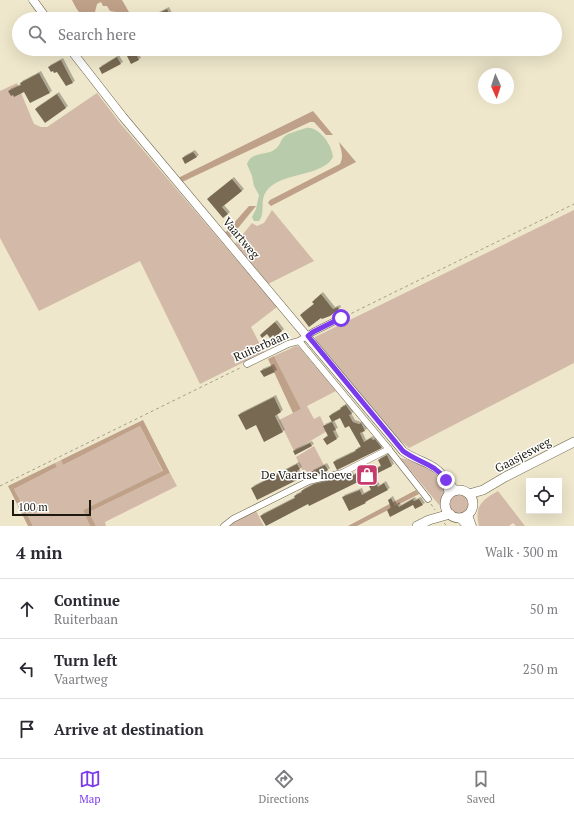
<!DOCTYPE html>
<html lang="en">
<head>
<meta charset="utf-8">
<style>
  body { margin:0; font-family:"PT Serif",serif; background:#f7f7f7; color:#2b2b33 }
  .controls { position:absolute; right:12px; bottom:12px; display:grid; overflow:hidden; border-radius:0px; box-shadow:0 4px 16px #0002 }
  .controls button { width:36px; height:36px; display:grid; place-items:center; padding:0; border:0; border-bottom:1px solid #e1e1e2; background:#fff; color:#2b2b33; font:20px sans-serif }
  .compass { position:absolute; left:478px; top:68px; width:36px; height:36px; border-radius:50%; background:#fff; box-shadow:0 4px 16px #0002; rotate:177deg }
  .scale { position:absolute; left:12px; bottom:10px; width:79px; box-sizing:border-box; padding-left:4px; border:2px solid #1c1a10; border-top:0; font-size:11px; line-height:14px; white-space:nowrap; color:#1c1a10; -webkit-text-stroke:3px #fff; paint-order:stroke }
  .stop { position:absolute; width:12px; height:12px; margin:-9px; border:3px solid #7c3aed; border-radius:50%; background:#fff }
  .stop.end { background:#7c3aed; border-color:#fff; box-shadow:0 1px 4px #0008 }
  .list { margin:0; padding:0; list-style:none }
  h2 { display:flex; justify-content:space-between; align-items:center; height:52px; margin:0; padding:0 16px; font-size:17px }
  h2 small { font-size:13px; font-weight:400; color:#7c7c81 }
  .list li { display:grid; grid-template-columns:26px 1fr auto; gap:12px; align-items:center; box-sizing:border-box; height:60px; padding:0 16px; border-top:1px solid #e1e1e2 }
  .list b { display:block; font-size:15px; white-space:nowrap }
  .list p { margin:0; font-size:13px; white-space:nowrap; color:#7c7c81 }
  .list em { font-size:13px; font-style:normal; color:#7c7c81 }
  .icon { flex:none; width:22px; height:22px; fill:none; stroke:currentColor; stroke-width:2; stroke-linecap:round; stroke-linejoin:round }
  .map { position:relative; flex:none; width:574px; height:526px; overflow:hidden }
  .search { position:absolute; background:#fff; box-shadow:0 4px 16px #0002; left:12px; right:12px; top:12px; height:44px; display:flex; align-items:center; gap:10px; box-sizing:border-box; padding:0 14px; border-radius:22px; color:#7c7c81; font-size:15px }
  .sheet { height:232px; background:#fff }
  nav { display:flex; justify-content:space-around; align-items:center; box-sizing:border-box; height:56px; border-top:1px solid #e1e1e2; background:#fff; font-size:11px; color:#7c7c81 }
  nav a { display:grid; justify-items:center; gap:2px }
  nav .on { color:#7c3aed }
  .map>svg:first-child { display:block }
</style>
</head>
<body>
<div class="map">
<svg width="574" height="526" viewBox="0 0 574 526">
  <defs>
    <filter id="shadow"><feDropShadow dx="2" dy="-2" stdDeviation="0" flood-color="#0004"/></filter>
  </defs>
  <rect width="100%" height="100%" fill="#eee7cb"/>
  <!-- green -->
  <g fill="#d3baa8">
    <polygon points="17,83 34,124 41,127 47,127 97,93 120,123 277,307 251,327 264,352 200,384 140,261 39,311 0,238 0,91"/>
    <polygon points="272,210 314,261 268,284 235,244 252,223 257,226 264,223"/>
    <polygon points="574,210 574,363 409,448 396,437 316,341 315,337"/>
    <polygon points="296,346 299,347 336,391 307,406 314,419 320,416 327,431 294,451 279,420 301,409 274,356"/>
    <polygon points="140,426 163,472 83,510 90,526 33,526 14,489 57,467 55,463 61,460 63,465"/>
    <polygon points="314,446 325,467 305,476 296,457"/>
    <path d="M400,458C407,459 415,461 421,464C430,468 448,485 446,495C445,499 442,503 440,506Z"/>
    <polygon points="170,473 177,486 105,522 106,526 96,526 89,512"/>
    <path d="M498,491L525,526H516L513,523L509,526H479C474,506 482,500 498,491Z"/>
    <circle cx="459" cy="505" r="10"/>
    <polygon points="256,511 264,526 228,526 230,523"/>
  </g>
  <!-- forest -->
  <g fill="#bfa088">
    <path d="M72,0H122L133,19H112L115,18L116,12L110,11L107,6H103L101,2L97,4L95,12C81,19 78,12 72,0Z"/>
    <polygon points="313,111 333,135 326,135 314,122 310,122 182,182 178,178"/>
    <path d="M339,142L356,162L271,206L268,203L270,200L340,164C344,156 341,150 339,142Z"/>
    <polygon points="249,206 256,206 230,238 225,233"/>
    <polygon points="274,356 301,409 293,413 268,359"/>
    <polygon points="143,420 170,473 89,512 96,526 90,526 83,510 163,471 140,426 63,465 61,460"/>
    <polygon points="55,463 57,467 14,489 33,526 28,526 8,486"/>
    <polygon points="416,490 419,494 357,526 348,526"/>
  </g>
  <!-- water -->
  <path fill="#b8cbaa" d="M306,128C319,126 332,145 333,157C323,176 287,172 270,187C257,199 267,211 259,221H254L252,217L256,209L259,195L254,186L252,176L247,164C251,153 261,155 270,152C281,148 279,141 285,136C288,133 301,130 306,128Z"/>
  <!-- building -->
  <g fill="#786953" filter="url(#shadow)">
    <polygon points="167,9 172,19 147,19"/>
    <polygon points="131,49 134,49 139,60 131,64 125,52"/>
    <polygon points="117,57 121,64 102,74 99,68"/>
    <polygon points="61,60 73,83 66,86 57,72 54,73 53,71 51,72 48,67"/>
    <polygon points="39,73 50,93 30,103 24,92 14,97 13,95 11,96 8,91 21,85 20,83"/>
    <polygon points="57,94 66,108 45,123 35,109"/>
    <polygon points="193,152 197,157 185,164 182,158"/>
    <polygon points="232,179 242,191 222,207 228,214 223,218 207,199"/>
    <polygon points="321,294 333,309 338,307 339,309 330,316 322,319 321,318 309,327 300,315 314,304 312,302"/>
    <polygon points="275,322 282,331 275,337 273,335 270,338 267,334 262,338 260,335"/>
    <polygon points="272,366 275,372 264,377 260,371"/>
    <polygon points="274,397 281,412 275,416 283,432 264,442 256,425 246,430 238,415"/>
    <polygon points="346,405 352,414 349,415 353,422 359,424 361,423 365,431 360,433 364,442 371,438 373,440 375,439 382,448 337,470 333,462 356,451 355,450 361,447 349,426 345,428 340,418 332,422 336,430 333,431 337,439 327,445 323,439 328,436 323,426 332,422 329,416 341,409 340,408"/>
    <polygon points="310,443 312,446 295,455 293,451"/>
    <polygon points="387,455 392,466 372,476 378,487 384,483 388,490 365,502 366,503 349,511 342,497 360,490 362,495 371,490 366,480 363,481 362,480 309,506 308,504 266,526 260,516 295,498 294,496 302,492 301,491 314,484 343,477 351,474 352,476 369,467 372,471 381,466 378,460"/>
    <polygon points="297,464 300,469 297,471 301,478 257,500 251,488"/>
    <polygon points="325,465 328,470 324,473 313,475 311,472"/>
    <polygon points="391,498 395,506 397,504 399,507 413,499 414,501 419,499 423,505 415,509 413,505 390,517 387,510 391,508 388,500"/>
  </g>
  <g fill="none" stroke-linecap="round" stroke-linejoin="round">
    <!-- minor casing -->
    <g stroke="#6b644c" stroke-width="7">
      <g id="minor">
        <polyline points="299,341 387,447 428,499"/>
        <polyline points="247,364 288,344 299,341 313,332 341,318"/>
        <polyline points="224,526 233,519 309,481 342,473 389,449"/>
      </g>
    </g>
    <!-- tertiary casing -->
    <g stroke="#6b644c" stroke-width="9">
      <g id="tertiary">
        <polyline points="33,0 47,19"/>
        <path d="M70,49L123,117L403,451C412,458 422,460 432,466C442,471 448,483 456,491"/>
        <polyline points="446,479 449,495"/>
        <polyline points="468,515 472,526"/>
        <polyline points="460,518 467,526"/>
      </g>
    </g>
    <!-- secondary casing -->
    <g stroke="#6b644c" stroke-width="10">
      <g id="secondary">
        <circle cx="459" cy="504" r="14"/>
        <polyline points="469,494 483,490 505,477 574,442"/>
        <polyline points="417,526 429,520 450,514"/>
      </g>
    </g>
    <!-- path -->
    <g stroke="#a39e88" stroke-width="1" stroke-dasharray="3 3" stroke-linecap="butt">
      <polyline points="346,316 574,204"/>
      <polyline points="0,486 242,367"/>
      <polyline points="431,504 435,510"/>
      <polyline points="444,523 447,526"/>
    </g>
    <!-- minor -->
    <use href="#minor" stroke="#fff" stroke-width="6"/>
    <!-- tertiary -->
    <use href="#tertiary" stroke="#fff" stroke-width="8"/>
    <!-- secondary -->
    <use href="#secondary" stroke="#fff" stroke-width="9"/>
  </g>
  <g fill="none" stroke-linecap="round" stroke-linejoin="round">
    <!-- route -->
    <path stroke="#7c3aed" stroke-width="5" d="M341,318L313,332L308,336L403,451C419,463 434,463 446,480"/>
  </g>
  <!-- icons -->
  <defs>
    <g id="shop-square" transform="scale(1.15)"><rect x="-9" y="-9" width="18" height="18" rx="4" fill="#c73a6c" stroke="#fff"/><path d="M-5-2.5h2.3a2.7 3.5 0 0 1 5.4 0H5L5.5 6h-11ZM-1.5-2.5h3a1.5 2.3 0 0 0-3 0Z" fill="#fff"/></g>
  </defs>
  <g fill-rule="evenodd">
    <use href="#shop-square" x="367" y="475"/>
  </g>
  <g text-anchor="middle" stroke-width="3" stroke-linejoin="round" paint-order="stroke">
    <!-- street labels -->
    <g font-size="12" fill="#1c1a10" stroke="#fff">
      <text transform="translate(241 238) rotate(50)" y="4">Vaartweg</text>
      <text transform="translate(261 346) rotate(-24)" y="4">Ruiterbaan</text>
      <text transform="translate(523 455) rotate(-28)" y="4">Gaasjesweg</text>
    </g>
    <!-- poi labels -->
    <g font-size="12" fill="#1c1a10" stroke="#fff" text-anchor="end">
      <text x="352" y="479">De Vaartse hoeve</text>
    </g>
  </g>
</svg>
<div class="controls">
<button><svg class="icon" aria-label="locate" viewBox="0 0 24 24"><circle cx="12" cy="12" r="6"/><path d="M12 2v4M12 18v4M2 12h4M18 12h4"/></svg></button>
</div>
<svg class="compass" viewBox="-18 -18 36 36"><path d="M0-13l5 13h-10z" fill="#e53935"/><path d="M0 13l5-13h-10z" fill="#7c7c81"/></svg>
<div class="scale">100 m</div>
<div class="stop" style="left:341px;top:318px"></div>
<div class="stop end" style="left:446px;top:480px"></div>
<div class="search"><svg class="icon" aria-label="search" viewBox="0 0 24 24"><circle cx="10" cy="10" r="6"/><path d="M15 15l6 6"/></svg>Search here</div>
</div>
<section class="sheet">
<h2>4 min<small>Walk · 300 m</small></h2>
<ul class="list">
<li><svg class="icon" aria-label="ahead" viewBox="0 0 24 24"><path d="M12 20V5M6 11l6-6 6 6"/></svg><div><b>Continue</b><p>Ruiterbaan</p></div><em>50 m</em></li>
<li><svg class="icon" aria-label="left" viewBox="0 0 24 24"><path d="M17 20v-9H6M10 6l-5 5 5 5"/></svg><div><b>Turn left</b><p>Vaartweg</p></div><em>250 m</em></li>
<li><svg class="icon" aria-label="arrive" viewBox="0 0 24 24"><path d="M6 21V4h12l-3 4 3 4H6"/></svg><div><b>Arrive at destination</b></div></li>
</ul>
</section>
<nav>
<a class="on"><svg class="icon" aria-label="map" viewBox="0 0 24 24"><path d="M3 6l6-2 6 2 6-2v14l-6 2-6-2-6 2zM9 4v14M15 6v14"/></svg>Map</a>
<a><svg class="icon" aria-label="directions" viewBox="0 0 24 24"><path d="M12 3l9 9-9 9-9-9zM9 14v-3h6M13 9l2 2-2 2"/></svg>Directions</a>
<a><svg class="icon" aria-label="saved" viewBox="0 0 24 24"><path d="M7 4h10v16l-5-4-5 4z"/></svg>Saved</a>
</nav>
</body>
</html>
